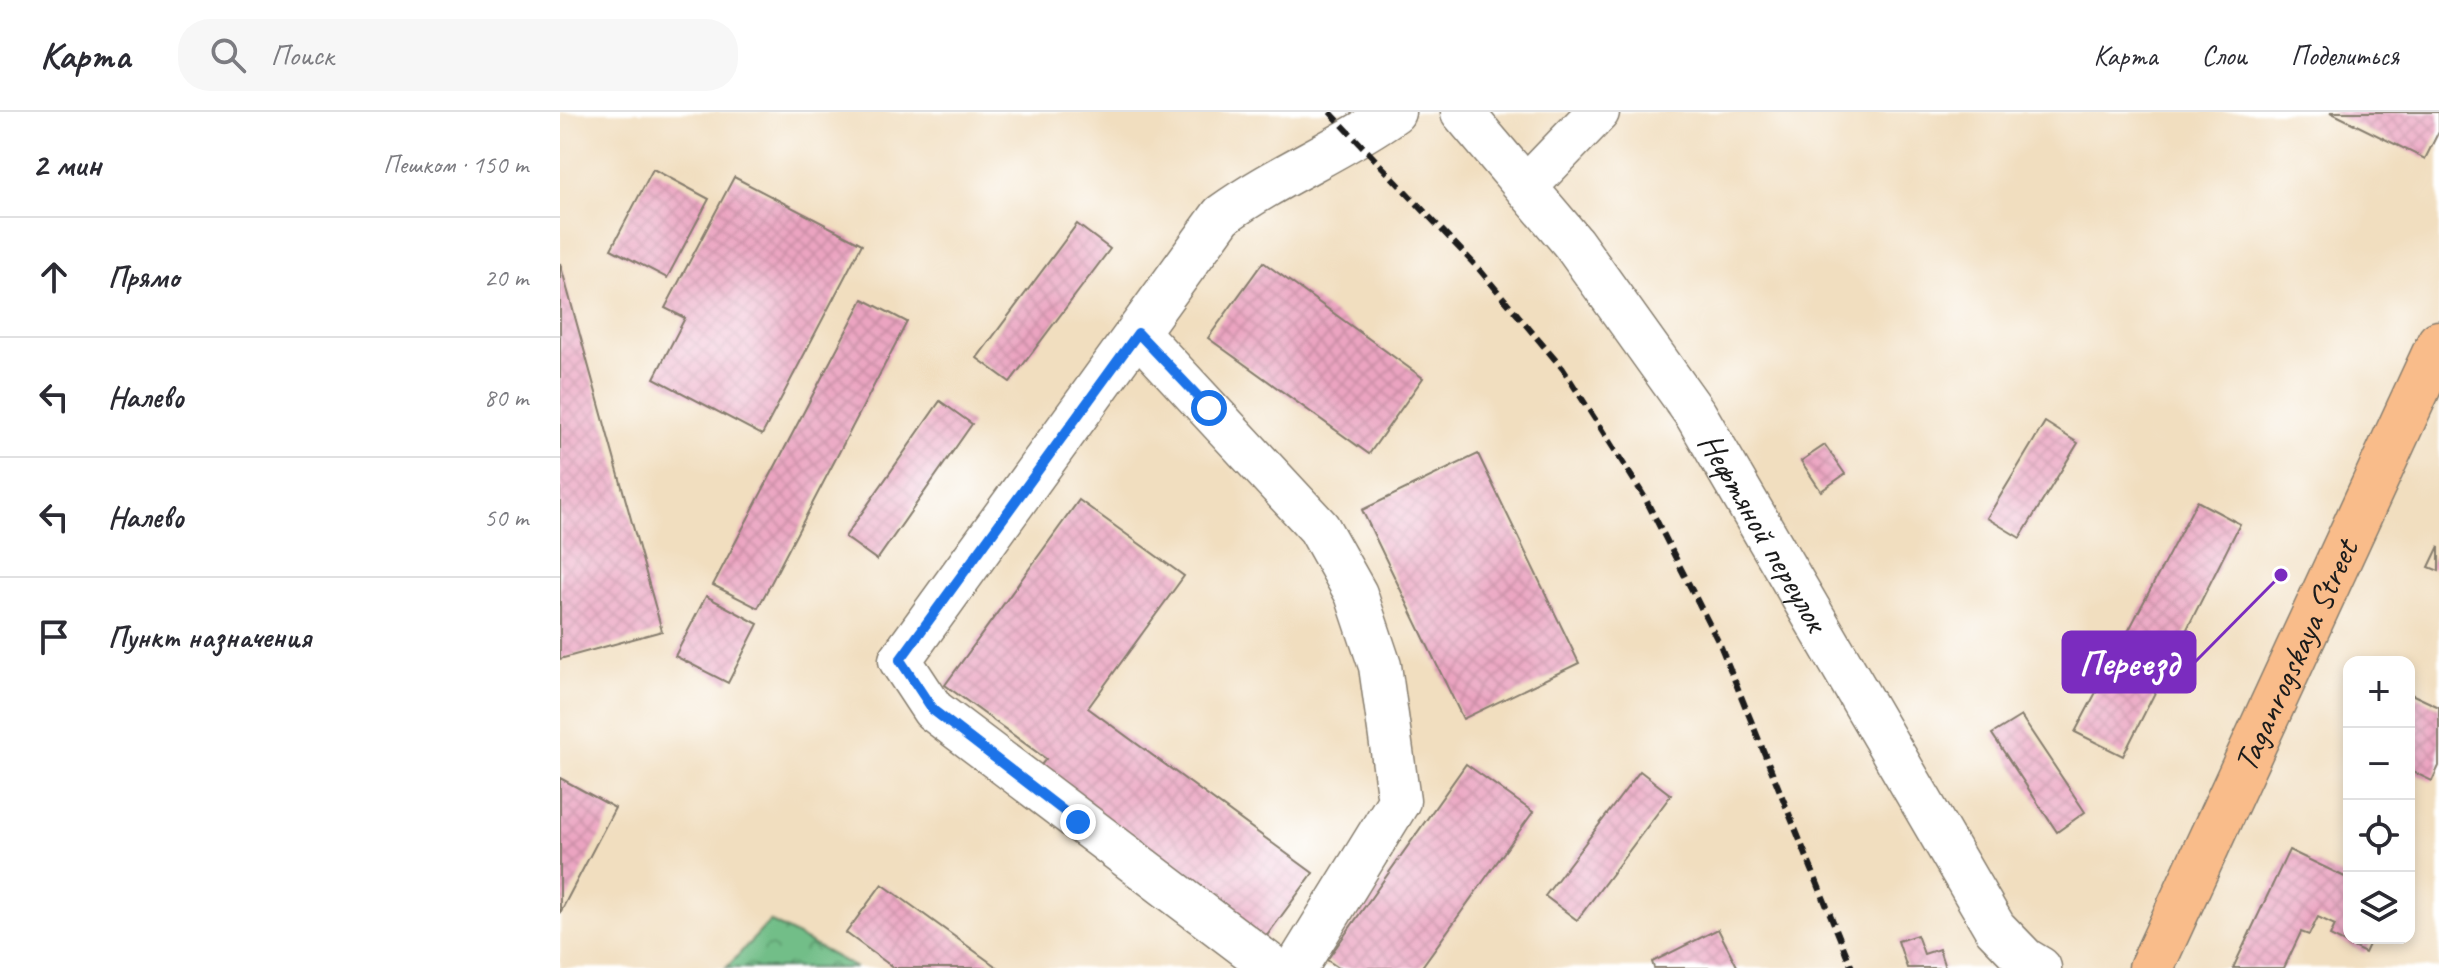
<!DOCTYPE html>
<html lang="ru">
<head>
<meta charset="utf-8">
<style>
  body { margin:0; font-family:Caveat,sans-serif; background:#f7f7f7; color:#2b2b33 }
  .controls { position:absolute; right:24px; bottom:24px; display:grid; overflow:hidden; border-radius:16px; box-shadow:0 4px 12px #0003 }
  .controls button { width:72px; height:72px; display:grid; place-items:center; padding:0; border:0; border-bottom:2px solid #e1e1e2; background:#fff; color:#2b2b33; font:40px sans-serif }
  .stop { position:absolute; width:24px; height:24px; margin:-18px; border:6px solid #1a73e8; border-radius:50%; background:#fff }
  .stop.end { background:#1a73e8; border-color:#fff; box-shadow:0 2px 8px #0008 }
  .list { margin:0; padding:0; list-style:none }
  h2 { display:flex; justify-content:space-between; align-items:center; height:104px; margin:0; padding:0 32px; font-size:34px }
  h2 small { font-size:26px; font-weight:400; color:#7c7c81 }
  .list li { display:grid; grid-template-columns:52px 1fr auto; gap:24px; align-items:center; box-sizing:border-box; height:120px; padding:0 32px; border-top:2px solid #e1e1e2 }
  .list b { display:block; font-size:30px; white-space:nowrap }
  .list em { font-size:26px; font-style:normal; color:#7c7c81 }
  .icon { flex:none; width:44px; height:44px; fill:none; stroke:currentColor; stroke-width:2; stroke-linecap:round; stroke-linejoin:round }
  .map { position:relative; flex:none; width:1879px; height:856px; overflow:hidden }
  header { display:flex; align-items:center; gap:48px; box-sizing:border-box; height:112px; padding:0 40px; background:#fff; border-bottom:2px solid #e1e1e2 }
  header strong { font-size:38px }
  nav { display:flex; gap:44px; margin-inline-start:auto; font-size:28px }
  .search { width:560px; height:72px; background:#f7f7f7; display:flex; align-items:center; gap:20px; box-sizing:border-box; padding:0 28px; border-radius:32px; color:#7c7c81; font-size:30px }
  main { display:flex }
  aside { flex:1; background:#fff }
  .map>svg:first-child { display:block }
</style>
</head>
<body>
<header>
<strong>Карта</strong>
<div class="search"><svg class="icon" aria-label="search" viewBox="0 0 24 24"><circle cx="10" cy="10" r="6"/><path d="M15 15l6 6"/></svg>Поиск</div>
<nav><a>Карта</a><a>Слои</a><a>Поделиться</a></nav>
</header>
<main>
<aside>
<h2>2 мин<small>Пешком · 150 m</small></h2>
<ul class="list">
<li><svg class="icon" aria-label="ahead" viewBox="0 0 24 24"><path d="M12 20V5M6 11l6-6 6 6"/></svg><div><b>Прямо</b></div><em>20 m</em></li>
<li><svg class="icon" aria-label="left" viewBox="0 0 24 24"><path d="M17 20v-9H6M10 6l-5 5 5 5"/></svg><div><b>Налево</b></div><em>80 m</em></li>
<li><svg class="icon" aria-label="left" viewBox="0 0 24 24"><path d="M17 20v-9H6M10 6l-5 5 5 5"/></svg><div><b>Налево</b></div><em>50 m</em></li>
<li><svg class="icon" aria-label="arrive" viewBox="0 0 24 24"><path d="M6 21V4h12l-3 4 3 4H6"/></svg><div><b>Пункт назначения</b></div></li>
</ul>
</aside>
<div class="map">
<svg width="1879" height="856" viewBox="0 0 1879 856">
  <defs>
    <pattern id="forest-crowns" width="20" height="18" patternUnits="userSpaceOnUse" patternTransform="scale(2)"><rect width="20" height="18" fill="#72be88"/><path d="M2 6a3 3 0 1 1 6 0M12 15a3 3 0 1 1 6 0" fill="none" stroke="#5d9a6e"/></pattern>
    <pattern id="building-cross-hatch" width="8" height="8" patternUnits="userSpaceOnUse" patternTransform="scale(2)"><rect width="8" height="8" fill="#eba4c1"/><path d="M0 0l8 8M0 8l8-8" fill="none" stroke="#c98da5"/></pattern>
  </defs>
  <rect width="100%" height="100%" fill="#fff"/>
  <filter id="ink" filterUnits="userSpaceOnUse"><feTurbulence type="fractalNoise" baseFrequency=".0125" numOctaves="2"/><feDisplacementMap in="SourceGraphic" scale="16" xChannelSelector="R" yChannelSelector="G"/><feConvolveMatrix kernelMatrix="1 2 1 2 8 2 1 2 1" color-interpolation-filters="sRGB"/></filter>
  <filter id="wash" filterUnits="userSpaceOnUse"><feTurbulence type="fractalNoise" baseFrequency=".006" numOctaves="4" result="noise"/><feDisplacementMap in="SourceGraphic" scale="32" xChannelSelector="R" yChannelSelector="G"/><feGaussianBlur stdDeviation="1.8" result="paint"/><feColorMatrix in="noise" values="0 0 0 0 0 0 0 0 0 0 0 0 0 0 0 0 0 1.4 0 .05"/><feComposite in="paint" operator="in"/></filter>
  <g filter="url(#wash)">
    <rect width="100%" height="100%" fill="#f1debf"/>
    <!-- forest -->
    <polygon fill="url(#forest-crowns)" stroke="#476d52" stroke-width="2" points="210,809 296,856 166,856"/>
    <g id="blocks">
      <!-- building -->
      <g fill="url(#building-cross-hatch)">
        <polygon points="1770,0 1879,0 1879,19 1865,47"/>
        <polygon points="93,57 149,87 107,166 51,137"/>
        <polygon points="174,65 302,132 202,323 94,266 125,206 105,196"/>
        <polygon points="517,112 550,137 450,270 417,246"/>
        <polygon points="703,150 863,266 809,342 648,226"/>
        <polygon points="0,151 102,519 0,547"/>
        <polygon points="303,187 347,210 198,496 153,473"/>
        <polygon points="380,289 412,312 317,448 285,425"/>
        <polygon points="1485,310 1518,331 1460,426 1427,406"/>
        <polygon points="1265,333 1285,362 1261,379 1241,349"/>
        <polygon points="918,342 1019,551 903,607 802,398"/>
        <polygon points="519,388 624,464 528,596 753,761 700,833 476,659 486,647 385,573"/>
        <polygon points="1637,389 1680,412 1563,644 1515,620"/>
        <polygon points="1879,434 1879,459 1869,455"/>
        <polygon points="146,484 198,512 168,571 115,544"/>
        <polygon points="1849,581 1879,595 1879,654 1872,669 1849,658"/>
        <polygon points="1461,604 1525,700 1497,720 1432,622"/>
        <polygon points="906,652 973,700 861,856 779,856 767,848"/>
        <polygon points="1080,659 1111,683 1017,808 985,784"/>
        <polygon points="0,666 55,696 0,801"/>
        <polygon points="1729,738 1789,767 1789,826 1812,826 1805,841 1770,824 1775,813 1758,805 1749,823 1741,820 1724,856 1673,856"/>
        <polygon points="322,772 438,856 334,856 286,821"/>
        <polygon points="1158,817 1178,856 1094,856 1092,850"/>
        <polygon points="1357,823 1364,842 1379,837 1385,856 1347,856 1338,829"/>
      </g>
    </g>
  </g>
  <g filter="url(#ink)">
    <use href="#blocks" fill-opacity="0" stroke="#867d6e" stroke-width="2"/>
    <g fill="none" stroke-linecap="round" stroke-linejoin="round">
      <!-- minor casing -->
      <g stroke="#867d6e" stroke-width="45">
        <g id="minor">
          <path id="s1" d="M902,0L1013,131L1136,303L1435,816L1465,847L1480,856"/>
          <polyline points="966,75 1038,0"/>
          <polyline points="578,221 759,416 796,482 820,554 839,689 736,856"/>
          <path d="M714,856L373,598L340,548L662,103C717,63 779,39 834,0"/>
        </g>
      </g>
      <!-- major casing -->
      <g stroke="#867d6e" stroke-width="47">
        <g id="major">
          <path id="s2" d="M1591,856L1879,231"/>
        </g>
      </g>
      <!-- minor -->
      <use href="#minor" stroke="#fff" stroke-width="42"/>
      <!-- major -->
      <use href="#major" stroke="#f9bc8a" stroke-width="44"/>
      <!-- rail -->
      <polyline stroke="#1c1c1c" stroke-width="6" stroke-dasharray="12 6" stroke-linecap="butt" points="770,0 919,157 1003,257 1084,384 1161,535 1292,856"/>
    </g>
  </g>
  <g fill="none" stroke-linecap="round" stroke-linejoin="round" filter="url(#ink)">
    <!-- route -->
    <polyline stroke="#1a73e8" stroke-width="10" points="518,710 373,598 340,548 578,221 649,296"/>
  </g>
  <g text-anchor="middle" stroke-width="6" stroke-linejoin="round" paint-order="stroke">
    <!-- street labels -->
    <g font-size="34" fill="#1c1c1c" stroke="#fff">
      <text dy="12" stroke="none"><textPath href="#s1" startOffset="518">Нефтяной переулок</textPath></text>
      <text dy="12" stroke="none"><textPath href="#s2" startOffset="344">Taganrogskaya Street</textPath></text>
    </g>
  </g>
  <!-- callouts -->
  <path fill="none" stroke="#7b2cbf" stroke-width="3" d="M1721 463L1635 550"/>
  <circle fill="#7b2cbf" stroke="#fff" stroke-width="3" cx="1721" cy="463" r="8"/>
  <rect fill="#7b2cbf" stroke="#7b2cbf" stroke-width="3" x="1503" y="520" width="132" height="60" rx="8"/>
  <g font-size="36" text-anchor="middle" font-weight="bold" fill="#fff">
    <text x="1569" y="563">Переезд</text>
  </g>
</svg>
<div class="controls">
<button>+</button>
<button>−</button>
<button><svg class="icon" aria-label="locate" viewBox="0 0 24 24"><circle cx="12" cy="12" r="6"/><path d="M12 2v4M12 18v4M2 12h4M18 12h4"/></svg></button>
<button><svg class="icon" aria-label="layers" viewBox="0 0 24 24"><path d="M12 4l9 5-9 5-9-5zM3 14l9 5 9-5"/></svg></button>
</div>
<div class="stop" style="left:649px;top:296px"></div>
<div class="stop end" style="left:518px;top:710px"></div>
</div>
</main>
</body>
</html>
